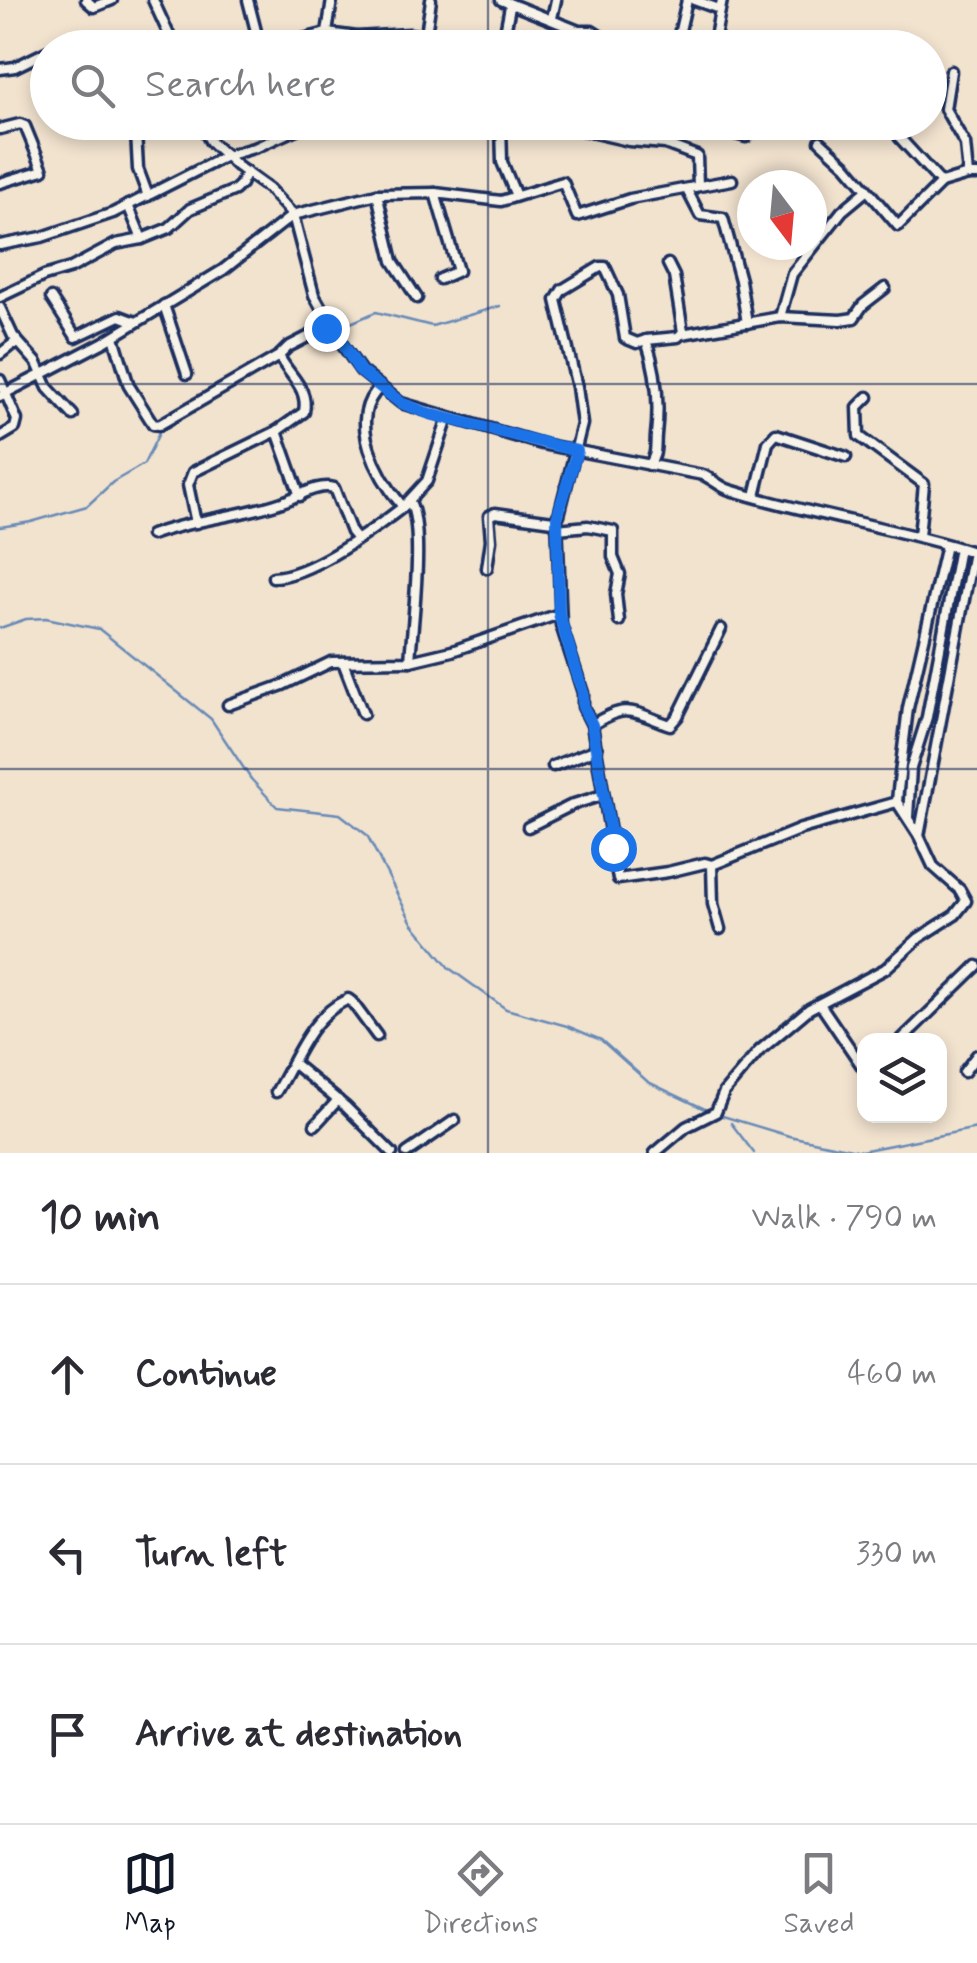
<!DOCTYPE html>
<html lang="en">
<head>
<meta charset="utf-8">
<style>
  body { margin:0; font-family:Mynerve,sans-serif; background:#f2f2f3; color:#2b2b33 }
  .controls { position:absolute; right:30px; bottom:30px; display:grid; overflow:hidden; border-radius:20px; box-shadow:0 5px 15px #0003 }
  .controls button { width:90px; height:90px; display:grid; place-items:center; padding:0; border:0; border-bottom:2px solid #e1e1e2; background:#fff; color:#2b2b33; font:50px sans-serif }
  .compass { position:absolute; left:737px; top:170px; width:90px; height:90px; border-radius:50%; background:#fff; box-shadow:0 5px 15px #0003; rotate:164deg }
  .stop { position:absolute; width:30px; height:30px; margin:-22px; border:8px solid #1a73e8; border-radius:50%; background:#fff }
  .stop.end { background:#1a73e8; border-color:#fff; box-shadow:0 2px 10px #0008 }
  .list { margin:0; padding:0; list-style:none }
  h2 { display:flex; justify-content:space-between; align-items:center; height:130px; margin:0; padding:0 40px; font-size:42px }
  h2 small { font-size:32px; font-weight:400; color:#7c7c81 }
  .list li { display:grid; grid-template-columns:65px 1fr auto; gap:30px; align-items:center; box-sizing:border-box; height:180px; padding:0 40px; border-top:2px solid #e1e1e2 }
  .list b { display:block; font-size:38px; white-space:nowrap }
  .list em { font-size:32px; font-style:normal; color:#7c7c81 }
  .icon { flex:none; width:55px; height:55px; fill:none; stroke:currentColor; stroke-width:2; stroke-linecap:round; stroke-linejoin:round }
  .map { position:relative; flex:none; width:977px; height:1153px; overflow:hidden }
  .search { position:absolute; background:#fff; box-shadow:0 5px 15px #0003; left:30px; right:30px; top:30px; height:110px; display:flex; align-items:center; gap:25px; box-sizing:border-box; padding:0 35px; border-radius:55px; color:#7c7c81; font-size:38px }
  .sheet { height:670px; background:#fff }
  nav { display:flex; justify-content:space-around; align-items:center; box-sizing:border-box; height:140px; border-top:2px solid #e1e1e2; background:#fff; font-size:28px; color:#7c7c81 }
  nav a { display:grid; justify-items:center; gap:5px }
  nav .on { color:#111827 }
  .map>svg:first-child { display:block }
</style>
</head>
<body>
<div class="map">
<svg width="977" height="1153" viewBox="0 0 977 1153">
  <rect width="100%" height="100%" fill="#f2e3cf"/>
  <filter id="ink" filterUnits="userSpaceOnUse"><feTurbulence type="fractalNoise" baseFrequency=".01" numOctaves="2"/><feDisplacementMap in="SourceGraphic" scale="20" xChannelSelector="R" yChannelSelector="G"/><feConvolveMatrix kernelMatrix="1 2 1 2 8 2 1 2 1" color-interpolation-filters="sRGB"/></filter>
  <g filter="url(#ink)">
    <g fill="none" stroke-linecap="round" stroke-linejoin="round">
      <!-- stream -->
      <g stroke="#678ab7" stroke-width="2.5">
        <polyline points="298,346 376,312 432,326 500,306"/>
        <polyline points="227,382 250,368"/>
        <polyline points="0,527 31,522 87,506 113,482 144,464 161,429"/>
        <polyline points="0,628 26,619 46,618 99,629 211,719 251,779 277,807 340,814 367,835 412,923 449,968 506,1009 567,1026 601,1040 648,1082 709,1111"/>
        <polyline points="716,1114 789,1136 861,1151 977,1128"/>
        <polyline points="731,1123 754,1153"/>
      </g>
      <!-- street casing -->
      <g stroke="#1b2f5e" stroke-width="15">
        <g id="street">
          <polyline points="86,0 94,7 112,0"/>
          <polyline points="153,0 175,48"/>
          <polyline points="248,0 258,39 257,48"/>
          <polyline points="501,0 579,31 592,31 619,48"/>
          <polyline points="694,0 719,9"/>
          <polyline points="552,18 556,0"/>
          <polyline points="327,33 332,0"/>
          <polyline points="267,48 327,33 357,37 409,34 427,36"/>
          <polyline points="424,48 431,0"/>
          <polyline points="502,48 510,6"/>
          <polyline points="569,48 579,31"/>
          <polyline points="676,48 687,0"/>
          <polyline points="713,48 722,0"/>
          <polyline points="0,69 15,67 48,51"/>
          <polyline points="951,71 945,109 965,144 968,175 977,175"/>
          <polyline points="145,122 136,132 138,169 148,196"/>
          <path d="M200,122L210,141L237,166L269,189L293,215L314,295L339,340L361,371L401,403L542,444L703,475C713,479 720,487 730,490C810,515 893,527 973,552L977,549"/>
          <polyline points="485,122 564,126 629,141 665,144 697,156 698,186"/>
          <polyline points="694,122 746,137"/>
          <polyline points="900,122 899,137 941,183"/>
          <polyline points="501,124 502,162 516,196"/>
          <polyline points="0,129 20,124 25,126 43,170 0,183"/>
          <polyline points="635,140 640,122"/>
          <polyline points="820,141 846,165 898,226 941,183 968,175"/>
          <polyline points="687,190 700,215 723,218 740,280 747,323"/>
          <polyline points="435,193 458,271 440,279"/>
          <polyline points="377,194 393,261 417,298"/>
          <polyline points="128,205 142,239"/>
          <polyline points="0,245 42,237 113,213 226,156 257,147 301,127 371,122"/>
          <polyline points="0,297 44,276 71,268 116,244 142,239 169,228 190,209 235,190 241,184 246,172"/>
          <polyline points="51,298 76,337 120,316 136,322"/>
          <polyline points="164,305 187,374"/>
          <polyline points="0,308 13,336 37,363 48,388 73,415"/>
          <polyline points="780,317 792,274 842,211 866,191"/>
          <polyline points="682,334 780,317 841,320 854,318 863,305 885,288"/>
          <polyline points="114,337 129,386 153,424 159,425 279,356"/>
          <polyline points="646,340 678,337 683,332 674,276 668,264"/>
          <polyline points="0,354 13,344 19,344"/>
          <polyline points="0,380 17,420 15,428 0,437"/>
          <path d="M380,387C345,420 379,478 403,507L427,481L448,418"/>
          <polyline points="0,396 104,342 223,270 293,215 377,194 435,193 501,201 563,182 577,216 630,199 732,180"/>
          <polyline points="868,397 858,407 859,436 924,484 919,536"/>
          <path d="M300,496L277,431L304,412C309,388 289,376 279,356L288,347L331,325"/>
          <polyline points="755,496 768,443 776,434 846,457"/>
          <polyline points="557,518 561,625 583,693 583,707 592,725 618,879 668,872 705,863 712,865"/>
          <polyline points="196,523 188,485 193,472 277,431"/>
          <polyline points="557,529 588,526 613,531 613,557 620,574 616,594 619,621"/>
          <path d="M151,535C193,519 239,517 282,502C298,497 318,483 334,488L351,532L356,538"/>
          <path d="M487,568L491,540L489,516L495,513L553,521L559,515L582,424L577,387L556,300L562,290L600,267H605L618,295L625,338L637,343L646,340C657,372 660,401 656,435C655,448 657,455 649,465"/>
          <path d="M273,577C310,576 373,530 403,507"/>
          <path d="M410,661C412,627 425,529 410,502"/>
          <polyline points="343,662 363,714"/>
          <polyline points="228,705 283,685 331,662 410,661 452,651 559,614"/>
          <path d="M592,725C628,702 632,712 670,725L678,716L721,629"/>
          <polyline points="553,766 597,749"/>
          <polyline points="908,817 911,768 927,717 959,548"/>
          <polyline points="528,827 574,804 603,795"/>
          <polyline points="919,836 897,802 898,790 908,708 946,545"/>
          <polyline points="720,929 713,904 712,865 801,829 897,802"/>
          <polyline points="820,1004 864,1069"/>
          <polyline points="901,1040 977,966"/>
          <polyline points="294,1064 346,1107 392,1153"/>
          <polyline points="964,1072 977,1055"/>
          <path d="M276,1092C297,1058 309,1017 348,999L352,1002L377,1036"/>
          <polyline points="315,1125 338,1100"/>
          <polyline points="407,1153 455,1120"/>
          <polyline points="655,1153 686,1127 716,1112 724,1092 759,1051 809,1009 885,969 919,938 955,915 966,901 960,890 933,866 919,836 973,552"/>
        </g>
      </g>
      <!-- street -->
      <use href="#street" stroke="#f7f3e8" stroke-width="8"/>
    </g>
  </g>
  <g fill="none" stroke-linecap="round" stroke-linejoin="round" filter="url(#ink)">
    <!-- route -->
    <polyline stroke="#1a73e8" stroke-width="12" points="326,328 331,325 360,371 401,403 430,414 577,451 557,518 559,614 583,693 583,707 592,725 613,848"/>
  </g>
  <!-- grid -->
  <path fill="none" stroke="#1b2f5e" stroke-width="2.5" stroke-opacity="0.55" d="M488,0V48M488,122V1153M0,384H977M0,769H977"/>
</svg>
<div class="controls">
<button><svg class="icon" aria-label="layers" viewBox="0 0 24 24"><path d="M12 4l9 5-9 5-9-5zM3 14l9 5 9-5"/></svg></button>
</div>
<svg class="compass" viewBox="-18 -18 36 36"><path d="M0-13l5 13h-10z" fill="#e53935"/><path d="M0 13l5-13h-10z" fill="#7c7c81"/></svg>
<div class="stop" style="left:613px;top:848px"></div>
<div class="stop end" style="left:326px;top:328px"></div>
<div class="search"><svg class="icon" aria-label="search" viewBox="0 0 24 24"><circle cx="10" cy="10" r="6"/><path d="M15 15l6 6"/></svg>Search here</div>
</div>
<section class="sheet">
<h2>10 min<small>Walk · 790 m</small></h2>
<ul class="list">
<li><svg class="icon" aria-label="ahead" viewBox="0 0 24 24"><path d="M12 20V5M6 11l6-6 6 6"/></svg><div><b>Continue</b></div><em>460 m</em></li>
<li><svg class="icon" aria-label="left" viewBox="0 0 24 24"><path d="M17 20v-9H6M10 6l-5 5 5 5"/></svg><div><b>Turn left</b></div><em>330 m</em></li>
<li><svg class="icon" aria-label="arrive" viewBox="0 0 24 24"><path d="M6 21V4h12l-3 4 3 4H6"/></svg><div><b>Arrive at destination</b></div></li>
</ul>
</section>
<nav>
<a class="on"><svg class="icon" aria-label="map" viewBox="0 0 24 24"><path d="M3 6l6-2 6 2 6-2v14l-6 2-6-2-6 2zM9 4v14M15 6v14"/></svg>Map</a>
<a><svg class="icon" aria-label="directions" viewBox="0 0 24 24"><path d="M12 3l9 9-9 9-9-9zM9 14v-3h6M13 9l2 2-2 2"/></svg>Directions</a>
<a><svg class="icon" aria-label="saved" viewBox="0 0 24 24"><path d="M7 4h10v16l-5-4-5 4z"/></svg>Saved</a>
</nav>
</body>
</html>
